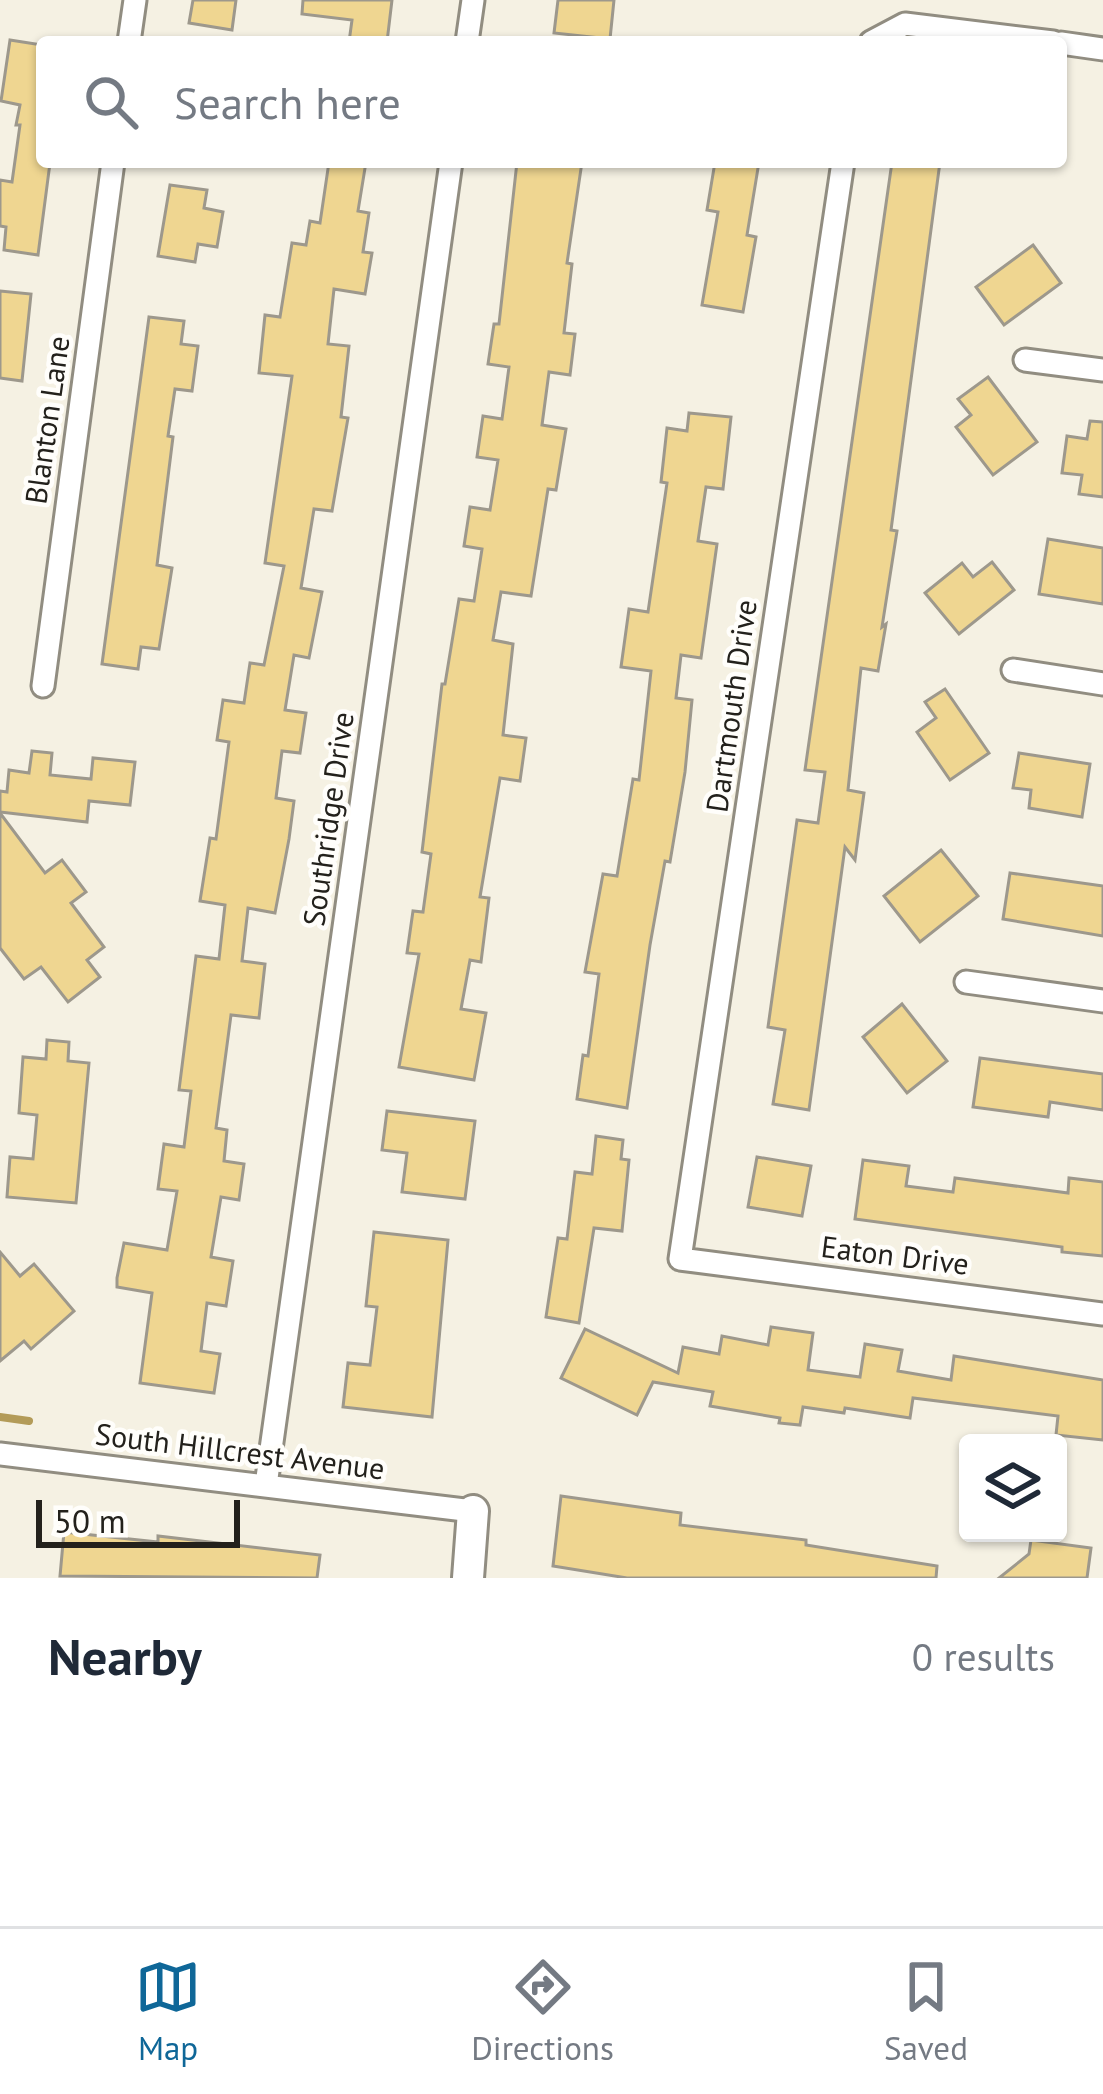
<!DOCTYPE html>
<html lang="en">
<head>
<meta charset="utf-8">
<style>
  body { margin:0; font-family:"PT Sans",sans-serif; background:#f2f2f3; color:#1f2937 }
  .controls { position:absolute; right:36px; bottom:36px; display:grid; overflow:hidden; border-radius:12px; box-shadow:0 3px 9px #0004 }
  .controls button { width:108px; height:108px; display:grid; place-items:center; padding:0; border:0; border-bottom:3px solid #e0e1e3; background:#fff; color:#1f2937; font:60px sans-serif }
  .scale { position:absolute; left:36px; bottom:30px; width:204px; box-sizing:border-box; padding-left:12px; border:6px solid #23211c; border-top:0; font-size:33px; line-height:42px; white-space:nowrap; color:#23211c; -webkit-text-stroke:9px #fffefb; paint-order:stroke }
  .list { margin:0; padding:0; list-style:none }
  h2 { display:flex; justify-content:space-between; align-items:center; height:156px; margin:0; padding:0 48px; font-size:51px }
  h2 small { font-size:39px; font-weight:400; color:#747a83 }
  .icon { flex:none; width:66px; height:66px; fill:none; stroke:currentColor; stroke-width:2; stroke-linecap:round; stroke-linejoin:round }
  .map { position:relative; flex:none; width:1103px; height:1578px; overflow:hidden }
  .search { position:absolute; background:#fff; box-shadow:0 3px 9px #0004; left:36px; right:36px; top:36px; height:132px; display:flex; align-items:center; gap:30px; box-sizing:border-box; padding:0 42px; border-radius:12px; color:#747a83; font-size:45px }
  .sheet { height:348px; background:#fff }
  nav { display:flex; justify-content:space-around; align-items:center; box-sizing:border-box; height:168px; border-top:3px solid #e0e1e3; background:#fff; font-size:33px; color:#747a83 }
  nav a { display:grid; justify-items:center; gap:6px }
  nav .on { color:#0f6798 }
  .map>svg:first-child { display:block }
</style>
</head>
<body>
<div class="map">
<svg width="1103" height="1578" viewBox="0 0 1103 1578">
  <rect width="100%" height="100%" fill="#f5f1e3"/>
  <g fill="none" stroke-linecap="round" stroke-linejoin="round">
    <!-- stream -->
    <polyline stroke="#b39b58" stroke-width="8" points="0,1417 29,1421"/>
  </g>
  <!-- building -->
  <g fill="#efd691" stroke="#9d988c" stroke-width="3">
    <polygon points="193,0 236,0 232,30 189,23"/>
    <polygon points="303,0 392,0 387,42 349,42 352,20 302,14"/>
    <polygon points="558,0 614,0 610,39 554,33"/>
    <polygon points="10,40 42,45 42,163 50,163 38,255 4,250 6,227 0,226 0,180 12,182 20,125 16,125 20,105 1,101"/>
    <polygon points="329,162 366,162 358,211 369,213 363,252 372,253 365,294 334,289 328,344 349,346 341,417 348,418 332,511 314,509 301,588 322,592 309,658 294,655 285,710 306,713 300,753 282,751 276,798 294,801 289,839 275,913 248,908 242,961 265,964 259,1018 231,1015 216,1128 227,1130 224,1161 244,1164 239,1200 221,1197 211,1257 233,1261 226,1306 207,1303 201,1351 220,1354 214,1393 140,1383 152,1293 117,1287 117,1278 124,1243 167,1250 177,1191 158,1189 164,1144 184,1147 191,1091 179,1090 196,956 219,959 225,905 200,901 210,838 216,839 229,742 217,740 223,700 244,703 250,663 264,665 284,566 265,563 292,376 259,373 265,315 280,317 292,243 306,245 310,221 320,223"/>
    <polygon points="517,162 582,162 567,263 572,264 564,333 575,334 570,375 549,372 542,425 566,429 556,490 548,489 531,596 501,592 493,640 513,644 503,735 526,738 520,781 500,778 480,897 489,898 481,962 470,960 461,1009 486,1013 474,1080 399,1067 419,954 407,953 413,911 423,912 431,854 422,852 442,684 445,684 459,599 474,601 482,549 464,546 470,507 490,510 498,460 477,457 483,416 502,419 509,367 488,364 494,324 499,324"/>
    <polygon points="715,162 759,162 747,235 756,237 743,312 702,305 718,212 707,210"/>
    <polygon points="892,162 940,162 891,530 897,531 882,627 886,624 878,671 861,668 848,790 864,793 855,860 845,847 809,1110 773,1104 785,1030 768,1027 797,820 818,823 825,772 805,770"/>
    <polygon points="170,185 207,190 204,208 223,212 217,247 198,244 195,262 158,256"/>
    <polygon points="1033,245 1061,283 1004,325 976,287"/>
    <polygon points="0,291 31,294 22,381 0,378"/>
    <polygon points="149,317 184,321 181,344 198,346 192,391 175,389 168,436 173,437 157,565 172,568 159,649 141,647 138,669 102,664"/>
    <polygon points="988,377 1037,442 993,475 956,427 971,415 958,399"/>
    <polygon points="689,413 731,417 723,489 706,487 698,541 717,544 701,658 681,655 676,698 692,700 685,772 670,862 665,861 650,945 627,1108 577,1099 583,1055 588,1056 599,974 585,972 603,874 617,876 633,779 639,780 651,671 621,667 629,609 648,612 667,483 661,482 667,428 687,431"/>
    <polygon points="1090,421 1103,422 1103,497 1079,494 1082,475 1062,473 1067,436 1087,439"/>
    <polygon points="1048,539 1103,548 1103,604 1039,594"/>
    <polygon points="992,562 1014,590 959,634 925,593 962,563 973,577"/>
    <polygon points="945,689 989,753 950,780 917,732 936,718 925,702"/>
    <polygon points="32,751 52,753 50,775 91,779 93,758 135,762 130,805 89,801 87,822 0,812 0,791 7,792 9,770 29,773"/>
    <polygon points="1019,753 1090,764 1082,817 1029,808 1031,790 1013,788"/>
    <polygon points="0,813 45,873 62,860 86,892 71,903 104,947 87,960 100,977 68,1002 41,967 24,979 0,948"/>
    <polygon points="941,850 978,896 920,942 884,896"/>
    <polygon points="1010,873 1103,886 1103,936 1003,919"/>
    <polygon points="902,1004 947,1061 907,1093 863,1037"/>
    <polygon points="47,1040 69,1042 68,1061 89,1063 76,1203 7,1197 10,1157 33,1159 37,1115 19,1113 23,1057 46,1059"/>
    <polygon points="980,1058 1103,1074 1103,1110 1050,1102 1048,1117 973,1107"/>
    <polygon points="387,1111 475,1121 465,1199 402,1192 407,1153 382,1150"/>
    <polygon points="596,1136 623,1140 621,1159 629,1160 622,1231 594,1228 579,1323 546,1317 558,1238 567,1239 575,1172 592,1174"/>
    <polygon points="757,1157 811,1166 802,1216 748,1207"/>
    <polygon points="863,1160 909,1166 906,1186 953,1192 955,1178 1068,1193 1069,1178 1103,1182 1103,1256 1062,1252 1062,1247 855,1219"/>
    <polygon points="374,1232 448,1240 432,1417 343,1407 348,1363 370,1365 377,1307 366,1306"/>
    <polygon points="0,1252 20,1276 34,1264 74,1311 31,1349 24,1341 0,1361"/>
    <polygon points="771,1327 813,1333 808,1370 860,1377 865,1344 902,1350 898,1371 951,1380 954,1356 1103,1380 1103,1440 1056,1435 1058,1416 913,1398 910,1418 845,1408 844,1413 803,1407 800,1425 779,1423 780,1418 710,1406 713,1392 653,1382 637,1415 561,1378 585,1329 678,1373 683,1347 719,1354 722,1336 768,1345"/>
    <polygon points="561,1496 681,1513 680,1525 806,1540 806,1545 937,1566 936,1578 627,1578 553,1566"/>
    <polygon points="64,1532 158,1542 158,1536 320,1555 317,1578 60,1576"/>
    <polygon points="1031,1540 1091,1548 1087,1578 999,1578 1029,1554"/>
  </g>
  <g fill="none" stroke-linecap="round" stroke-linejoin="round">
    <!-- street casing -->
    <g stroke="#918d81" stroke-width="27">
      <g id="street">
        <polyline points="129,42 135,0"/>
        <polyline points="467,42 473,0"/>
        <polyline points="871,42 905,24 1053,42"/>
        <polyline points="1061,43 1103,49"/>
        <polyline points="843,162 680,1259 1103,1314"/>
        <polyline points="1025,360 1103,370"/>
        <polyline points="1013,670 1103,684"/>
        <polyline points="43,686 113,162"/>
        <polyline points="966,982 1103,1001"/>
        <polyline points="0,1454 473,1511"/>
        <polyline points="266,1485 451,162"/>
      </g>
    </g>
    <!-- secondary casing -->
    <g stroke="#918d81" stroke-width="36">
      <polyline id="secondary" points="468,1578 473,1511"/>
    </g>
    <!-- street -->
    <use href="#street" stroke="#fff" stroke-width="21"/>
    <!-- secondary -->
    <use href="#secondary" stroke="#fff" stroke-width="30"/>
  </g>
  <g text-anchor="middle" stroke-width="9" stroke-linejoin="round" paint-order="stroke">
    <!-- street labels -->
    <g font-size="30" fill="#23211c" stroke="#fffefb">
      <text transform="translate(48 420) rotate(-82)" y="10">Blanton Lane</text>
      <text transform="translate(732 706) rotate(-82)" y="10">Dartmouth Drive</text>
      <text transform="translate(329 819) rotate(-82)" y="10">Southridge Drive</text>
      <text transform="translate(895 1256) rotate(7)" y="10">Eaton Drive</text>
      <text transform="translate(240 1452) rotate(7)" y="10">South Hillcrest Avenue</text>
    </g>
  </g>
</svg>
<div class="controls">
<button><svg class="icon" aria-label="layers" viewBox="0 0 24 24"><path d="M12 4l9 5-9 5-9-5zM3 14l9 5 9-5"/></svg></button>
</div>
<div class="scale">50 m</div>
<div class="search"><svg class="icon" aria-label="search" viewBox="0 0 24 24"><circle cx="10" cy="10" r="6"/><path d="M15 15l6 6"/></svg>Search here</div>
</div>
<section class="sheet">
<h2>Nearby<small>0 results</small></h2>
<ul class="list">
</ul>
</section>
<nav>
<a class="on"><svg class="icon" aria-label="map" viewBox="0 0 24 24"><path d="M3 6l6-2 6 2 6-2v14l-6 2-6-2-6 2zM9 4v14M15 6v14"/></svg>Map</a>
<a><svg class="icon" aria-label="directions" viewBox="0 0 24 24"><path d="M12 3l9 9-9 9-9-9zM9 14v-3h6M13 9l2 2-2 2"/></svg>Directions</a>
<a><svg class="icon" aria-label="saved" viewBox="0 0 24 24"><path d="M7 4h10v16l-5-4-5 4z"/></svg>Saved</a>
</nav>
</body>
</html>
